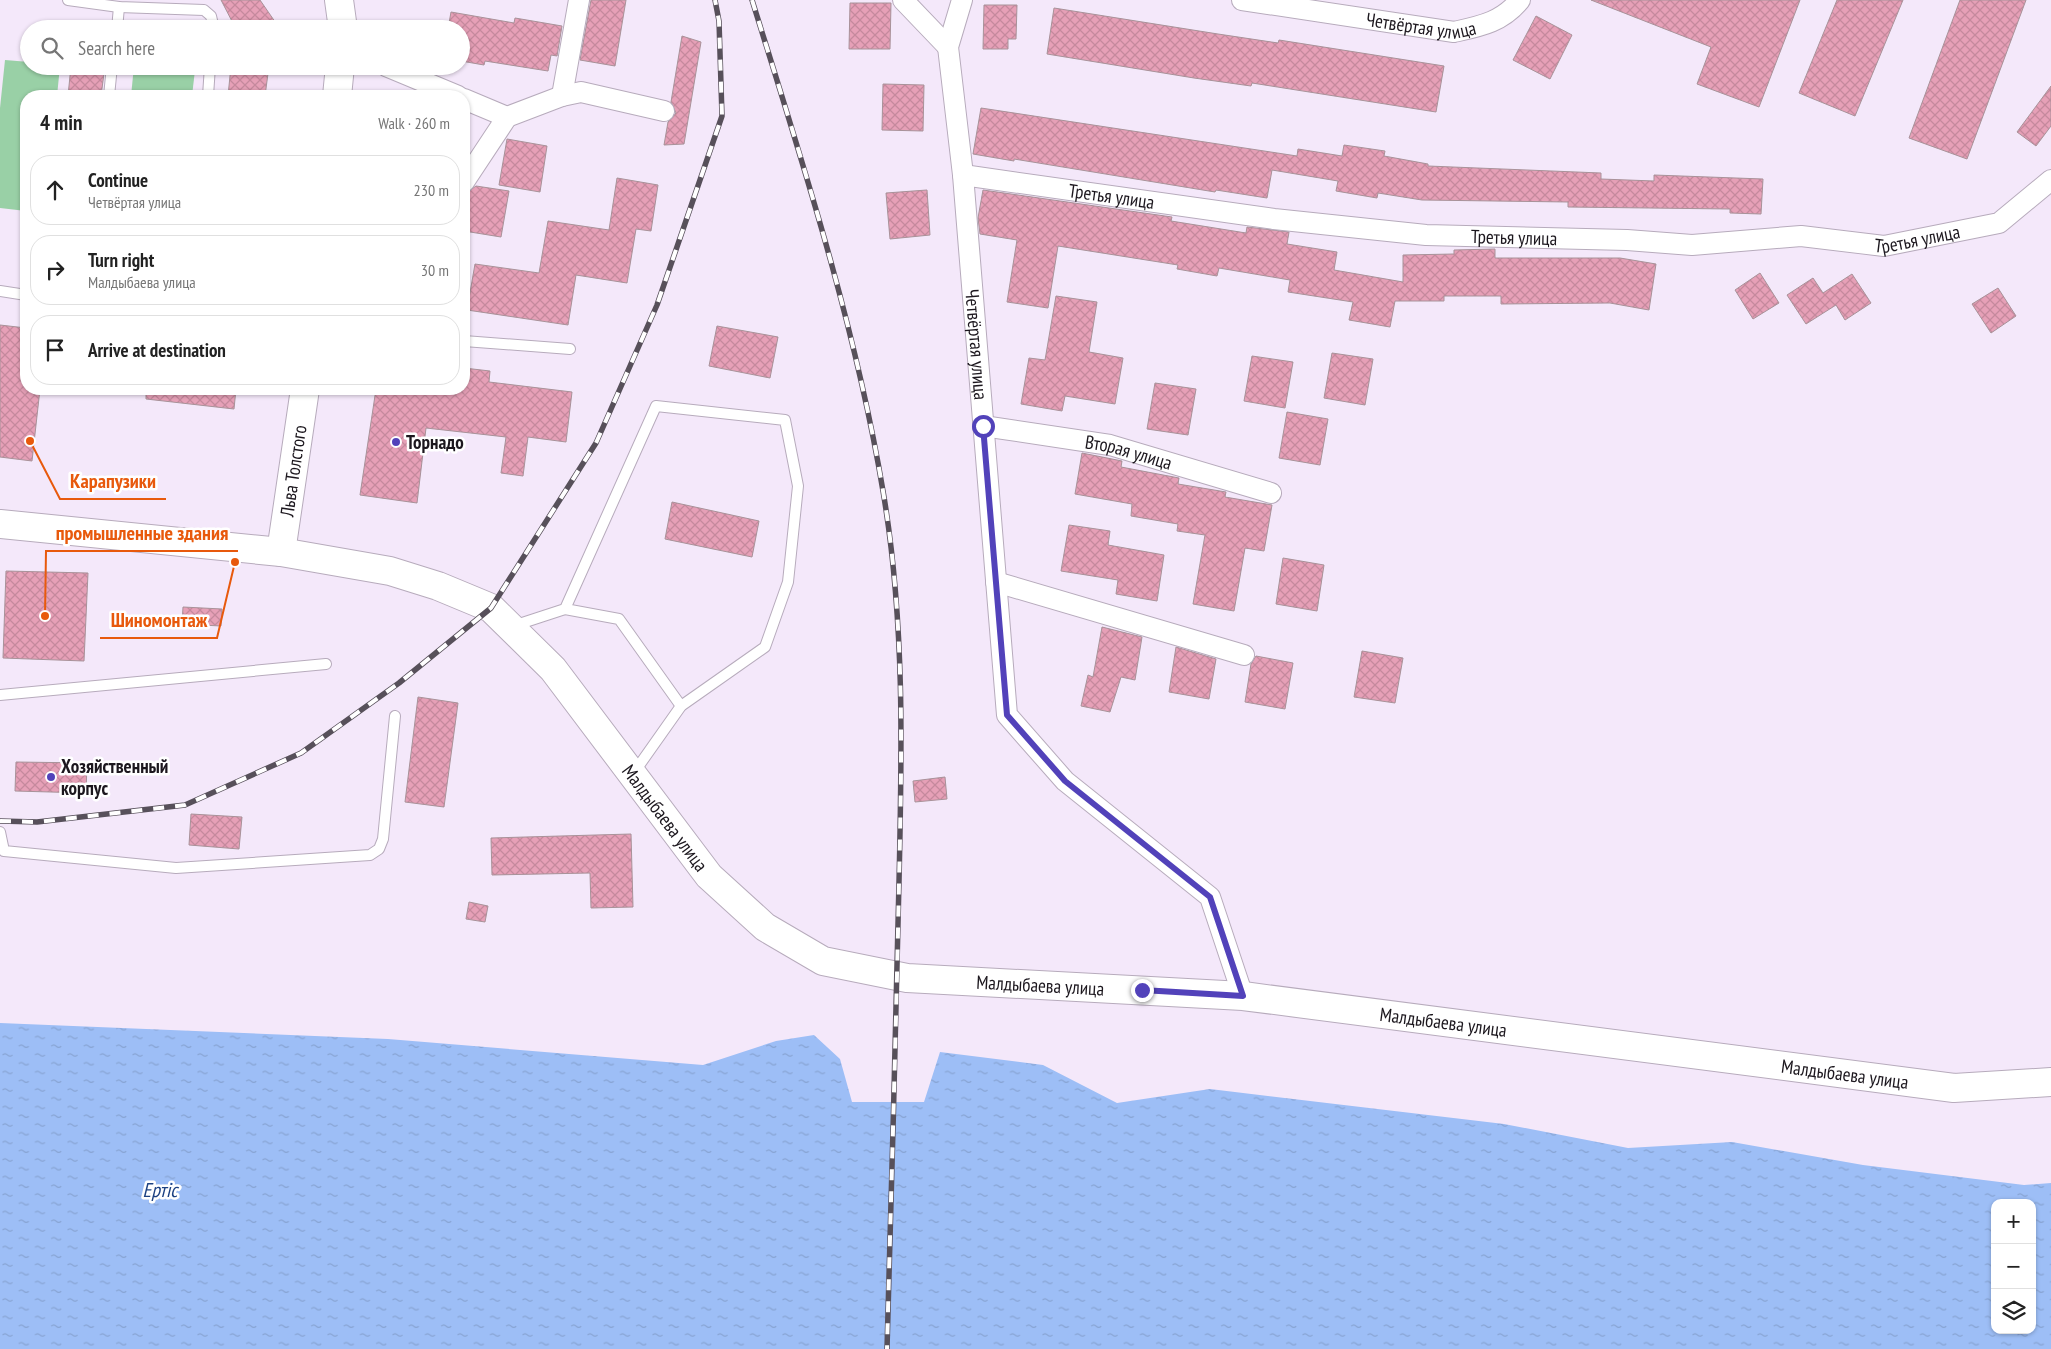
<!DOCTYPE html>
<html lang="en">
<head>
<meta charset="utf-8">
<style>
  body { margin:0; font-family:"PT Sans Narrow",sans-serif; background:#f6f6f6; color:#222 }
  .controls { position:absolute; right:15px; bottom:15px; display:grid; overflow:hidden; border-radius:10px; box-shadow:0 1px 4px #0004 }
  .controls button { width:45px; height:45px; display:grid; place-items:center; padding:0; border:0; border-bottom:1px solid #e0e0e0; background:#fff; color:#222; font:25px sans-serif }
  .stop { position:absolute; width:15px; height:15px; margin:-11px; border:4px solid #5242ba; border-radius:50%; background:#fff }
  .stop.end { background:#5242ba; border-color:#fff; box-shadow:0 1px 5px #0008 }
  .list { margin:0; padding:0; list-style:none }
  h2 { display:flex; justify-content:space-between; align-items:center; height:65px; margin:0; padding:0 20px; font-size:21px }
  h2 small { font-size:16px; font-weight:400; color:#767676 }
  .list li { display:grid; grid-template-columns:32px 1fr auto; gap:15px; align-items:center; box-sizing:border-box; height:70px; margin:0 10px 10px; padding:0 10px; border:1px solid #e0e0e0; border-radius:20px }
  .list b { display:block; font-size:19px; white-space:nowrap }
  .list p { margin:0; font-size:16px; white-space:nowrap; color:#767676 }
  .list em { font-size:16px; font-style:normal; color:#767676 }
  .icon { flex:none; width:28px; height:28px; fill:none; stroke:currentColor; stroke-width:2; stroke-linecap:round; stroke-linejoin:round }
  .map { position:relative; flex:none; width:2051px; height:1349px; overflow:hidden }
  .search { position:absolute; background:#fff; box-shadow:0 1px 4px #0004; left:20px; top:20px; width:450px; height:55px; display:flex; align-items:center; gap:12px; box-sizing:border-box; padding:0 18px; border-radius:28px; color:#767676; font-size:19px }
  .panel { position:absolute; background:#fff; box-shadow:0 1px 4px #0004; left:20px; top:90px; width:450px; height:305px; border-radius:20px }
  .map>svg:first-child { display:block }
</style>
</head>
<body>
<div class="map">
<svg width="2051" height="1349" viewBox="0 0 2051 1349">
  <defs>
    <pattern id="water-ripples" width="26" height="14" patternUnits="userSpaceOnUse" patternTransform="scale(1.25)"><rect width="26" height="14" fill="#9dbef6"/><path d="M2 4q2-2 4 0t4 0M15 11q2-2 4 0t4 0" fill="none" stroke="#87a3d2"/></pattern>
    <pattern id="building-cross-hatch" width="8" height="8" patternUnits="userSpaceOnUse" patternTransform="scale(1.25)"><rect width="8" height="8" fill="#e6a0b7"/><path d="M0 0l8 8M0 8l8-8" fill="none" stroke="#c5899d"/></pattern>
  </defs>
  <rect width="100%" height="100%" fill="#f4e8fa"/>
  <!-- green -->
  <g fill="#99d0a6">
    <polygon points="5,60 29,62 29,66 60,66 57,96 26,96 26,211 0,208 0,108"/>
    <polygon points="134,66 195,70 192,96 131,96"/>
  </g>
  <!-- water -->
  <path fill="url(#water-ripples)" fill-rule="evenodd" d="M0,1023L388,1039L703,1065L776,1041L814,1035L840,1059L852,1102H924L940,1052L1043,1065L1117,1103L1210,1089L1504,1124L1628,1148L1732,1142L1863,1165L2024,1185L2051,1183V1349H0ZM1995,1203H2032V1330H1995Z"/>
  <!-- building -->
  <g fill="url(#building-cross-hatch)" stroke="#a89299">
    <polygon points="221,0 260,0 280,29 236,29"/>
    <polygon points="591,0 626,0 615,66 580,60"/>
    <polygon points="1591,0 1800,0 1759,107 1697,84 1711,47"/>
    <polygon points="1837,0 1903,0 1855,116 1799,93"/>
    <polygon points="1960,0 2026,0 1967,159 1909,138"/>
    <polygon points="850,3 891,3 890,49 849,49"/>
    <polygon points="984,5 1017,5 1016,39 1008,39 1008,49 983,49"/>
    <polygon points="1054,8 1218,34 1278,43 1279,40 1444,66 1436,112 1252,83 1251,86 1194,78 1047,54"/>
    <polygon points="451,12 514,23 515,18 562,26 557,56 551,55 548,71 485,61 484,65 461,61 461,29 448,29"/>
    <polygon points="1536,16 1572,35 1550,79 1513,60"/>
    <polygon points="682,36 701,42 684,144 664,145 668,122 676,113 671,102"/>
    <polygon points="71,66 105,66 101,96 68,96"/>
    <polygon points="231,66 269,66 265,96 228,96"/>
    <polygon points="883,84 924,85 923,131 882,130"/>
    <polygon points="2051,86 2051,126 2036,146 2017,132"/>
    <polygon points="981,108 1297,156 1298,149 1342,156 1344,145 1385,151 1384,156 1428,164 1428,166 1601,173 1601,179 1654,181 1654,175 1763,179 1761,214 1730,213 1730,209 1568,207 1568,202 1422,200 1378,193 1377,198 1336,191 1338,181 1272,170 1267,198 1216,190 1215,192 1014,159 1014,161 973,154"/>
    <polygon points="507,139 547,146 540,192 499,185"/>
    <polygon points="617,178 658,185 651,231 636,229 627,283 576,275 568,325 467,310 475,264 539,273 548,221 609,230"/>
    <polygon points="476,186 509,191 501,237 464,231 466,193"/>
    <polygon points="927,190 930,235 890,239 886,193"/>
    <polygon points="983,190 1172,217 1171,221 1246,233 1247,227 1289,232 1287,244 1337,252 1334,270 1403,282 1403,255 1454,254 1454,250 1495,249 1495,258 1620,258 1656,264 1649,310 1610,303 1501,304 1501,296 1444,296 1444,301 1395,301 1390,327 1349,320 1353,302 1288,292 1290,280 1219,268 1217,276 1177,269 1178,265 1058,246 1048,308 1007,302 1017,240 980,234 978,218"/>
    <polygon points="1760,273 1779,303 1753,319 1735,290"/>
    <polygon points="1852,274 1871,303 1845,320 1836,305 1806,324 1787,295 1813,278 1823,293"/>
    <polygon points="1998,288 2016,316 1991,333 1972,304"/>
    <polygon points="1056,296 1097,302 1089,352 1123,358 1115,404 1065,396 1062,411 1021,404 1029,358 1045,360"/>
    <polygon points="0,325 26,328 26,389 40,389 32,461 0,457"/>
    <polygon points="717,326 778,337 770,378 709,366"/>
    <polygon points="1332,353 1373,359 1365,405 1324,398"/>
    <polygon points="1252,356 1293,362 1285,408 1244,401"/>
    <polygon points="464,368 490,371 489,382 572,392 566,442 528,437 523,476 501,473 506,437 426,428 417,503 360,495 376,389 464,389"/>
    <polygon points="1155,383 1196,389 1188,435 1147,429"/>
    <polygon points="146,389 236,389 234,409 146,399"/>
    <polygon points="1287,412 1328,419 1320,465 1279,458"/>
    <polygon points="1082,453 1122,461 1121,467 1179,478 1178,484 1226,492 1225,497 1272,505 1264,551 1245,548 1234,611 1193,604 1205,535 1177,531 1178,524 1131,516 1132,504 1075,494"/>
    <polygon points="672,502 759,521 752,557 665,539"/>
    <polygon points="1069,525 1110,531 1108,545 1164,555 1157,601 1116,594 1118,580 1061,571"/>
    <polygon points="1283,558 1324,565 1317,611 1276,604"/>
    <polygon points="6,571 88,573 84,661 3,658"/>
    <polygon points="183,607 222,609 221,626 182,624"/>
    <polygon points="1102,627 1142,637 1135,680 1121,677 1110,712 1081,706 1088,675 1093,677"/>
    <polygon points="1176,647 1216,659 1209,699 1169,692"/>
    <polygon points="1362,651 1403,658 1395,703 1354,697"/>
    <polygon points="1256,656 1293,663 1285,709 1245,702 1251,664"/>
    <polygon points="418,697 458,703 444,807 405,802"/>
    <polygon points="16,762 87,763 86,793 15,791"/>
    <polygon points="945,777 947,799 915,802 913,781"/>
    <polygon points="191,814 242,817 239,849 189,845"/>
    <polygon points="631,834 633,907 591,908 590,873 492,875 491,838"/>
    <polygon points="469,902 488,906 485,922 466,919"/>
  </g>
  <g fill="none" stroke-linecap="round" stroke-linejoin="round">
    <!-- lane casing -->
    <g stroke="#b7abbc" stroke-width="12">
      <g id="lane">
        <polyline points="68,0 119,7 204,10 211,16 214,29"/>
        <polyline points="117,29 119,7"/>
        <polyline points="109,96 112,66"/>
        <polyline points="208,96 210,66"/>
        <polyline points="0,291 26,295"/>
        <polyline points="464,341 570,349"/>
        <polyline points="565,609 619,619 681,706"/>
        <polyline points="513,626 565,609 656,406 785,420 798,486 788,582 765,647 681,706 633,774"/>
        <polyline points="0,695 326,664"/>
        <polyline points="0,832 4,851 176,868 370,855 379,849 383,839 395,716"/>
      </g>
    </g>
    <!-- street casing -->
    <g stroke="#b7abbc" stroke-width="22">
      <g id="street">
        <polyline points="903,0 948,47"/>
        <path id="s1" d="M962,0L948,47L963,175L1007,715L1065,781L1210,897L1243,996"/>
        <path id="s2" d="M1242,0L1454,32C1481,26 1502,22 1520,0"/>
        <polyline points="386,66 458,96"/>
        <polyline points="562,96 579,0"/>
        <polyline points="464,99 507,117 562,96 581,92 664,111"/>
        <path id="s3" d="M963,175L1274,219L1426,235L1627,240L1692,245L1801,236L1884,246L1999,223L2051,180"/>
        <polyline points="464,182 507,117"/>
        <path id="s4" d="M983,426L1110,445L1271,493"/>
        <polyline points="996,582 1244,655"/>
      </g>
    </g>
    <!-- secondary casing -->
    <g stroke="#b7abbc" stroke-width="30">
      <g id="secondary">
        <polyline points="339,0 343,29"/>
        <polyline points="337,96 340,66"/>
        <path id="s5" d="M0,524L281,552L390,571L438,586L491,608L553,669L709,876L765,927L823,961L907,978L1243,996L1954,1088L2051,1082"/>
        <path id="s6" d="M281,552L305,389"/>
      </g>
    </g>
    <!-- lane -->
    <use href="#lane" stroke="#fff" stroke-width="10"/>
    <!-- street -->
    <use href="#street" stroke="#fff" stroke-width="20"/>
    <!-- secondary -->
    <use href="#secondary" stroke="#fff" stroke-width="28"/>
    <!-- rail casing -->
    <g stroke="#57505a" stroke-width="5.5">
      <g id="rail">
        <path d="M752,0C802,161 855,324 883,491C905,620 902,751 899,882C896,1038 891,1193 887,1349"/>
        <polyline points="0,821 37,822 185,805 301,753 399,683 491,608 596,443 657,305 722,116 719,21 715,0"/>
      </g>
    </g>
    <!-- rail -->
    <use href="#rail" stroke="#fff" stroke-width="4" stroke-dasharray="11" stroke-linecap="butt"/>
  </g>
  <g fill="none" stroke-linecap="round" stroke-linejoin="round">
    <!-- route -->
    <polyline stroke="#5242ba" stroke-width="6" points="983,426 1007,715 1065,781 1210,897 1243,996 1142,990"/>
  </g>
  <!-- markers -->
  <g fill="#5242ba" stroke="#fff" stroke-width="2">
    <circle cx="396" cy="442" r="5"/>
    <circle cx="51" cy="777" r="5"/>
  </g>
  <g text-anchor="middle" stroke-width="5" stroke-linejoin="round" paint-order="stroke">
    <!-- street labels -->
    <g font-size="19" fill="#1c171e" stroke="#fff">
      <text dy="7" stroke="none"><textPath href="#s2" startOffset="181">Четвёртая улица</textPath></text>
      <text dy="7" stroke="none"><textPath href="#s3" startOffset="150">Третья улица</textPath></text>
      <text dy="7" stroke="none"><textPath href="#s3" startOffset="960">Третья улица</textPath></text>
      <text dy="7" stroke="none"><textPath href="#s3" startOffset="555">Третья улица</textPath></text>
      <text dy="7" stroke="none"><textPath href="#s1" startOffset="348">Четвёртая улица</textPath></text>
      <text dy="7" stroke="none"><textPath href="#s4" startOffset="148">Вторая улица</textPath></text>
      <text dy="7" stroke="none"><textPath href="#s6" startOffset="82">Льва Толстого</textPath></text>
      <text dy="7" stroke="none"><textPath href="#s5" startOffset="774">Малдыбаева улица</textPath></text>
      <text dy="7" stroke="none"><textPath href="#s5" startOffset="1209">Малдыбаева улица</textPath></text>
      <text dy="7" stroke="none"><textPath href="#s5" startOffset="1614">Малдыбаева улица</textPath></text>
      <text dy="7" stroke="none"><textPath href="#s5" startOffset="2019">Малдыбаева улица</textPath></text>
    </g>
    <!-- poi labels -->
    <g font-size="19" font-weight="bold" fill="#1c171e" stroke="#fff" text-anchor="start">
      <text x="406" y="449">Торнадо</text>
      <text x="61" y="773">Хозяйственный<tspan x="61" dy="22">корпус</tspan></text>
    </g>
    <!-- water labels -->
    <g font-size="20" font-style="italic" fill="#1c4182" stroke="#fff">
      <text x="160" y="1197">Ертіс</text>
    </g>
  </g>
  <!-- callouts -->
  <path fill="none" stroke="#e8590c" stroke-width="2" d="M30 441L60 499H166M45 616L46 551H238M235 562L217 638H100"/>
  <g fill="#e8590c" stroke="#fff" stroke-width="2">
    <circle cx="30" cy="441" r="5"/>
    <circle cx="45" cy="616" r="5"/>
    <circle cx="235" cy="562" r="5"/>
  </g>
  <g font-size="20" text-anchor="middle" font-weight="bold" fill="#e8590c" stroke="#fff" stroke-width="5" stroke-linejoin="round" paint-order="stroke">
    <text x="113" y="488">Карапузики</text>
    <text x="142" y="540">промышленные здания</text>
    <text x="159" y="627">Шиномонтаж</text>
  </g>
</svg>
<div class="controls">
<button>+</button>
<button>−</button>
<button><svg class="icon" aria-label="layers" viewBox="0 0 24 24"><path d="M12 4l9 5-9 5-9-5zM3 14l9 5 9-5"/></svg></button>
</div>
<div class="stop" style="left:983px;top:426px"></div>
<div class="stop end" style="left:1142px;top:990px"></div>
<div class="search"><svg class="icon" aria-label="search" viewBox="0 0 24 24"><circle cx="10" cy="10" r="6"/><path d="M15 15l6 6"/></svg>Search here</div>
<section class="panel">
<h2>4 min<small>Walk · 260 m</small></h2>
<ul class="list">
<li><svg class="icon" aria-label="ahead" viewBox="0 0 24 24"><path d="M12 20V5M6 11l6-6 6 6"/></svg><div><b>Continue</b><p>Четвёртая улица</p></div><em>230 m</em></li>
<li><svg class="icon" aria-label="right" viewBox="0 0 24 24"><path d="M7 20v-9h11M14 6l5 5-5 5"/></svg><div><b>Turn right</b><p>Малдыбаева улица</p></div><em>30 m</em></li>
<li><svg class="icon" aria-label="arrive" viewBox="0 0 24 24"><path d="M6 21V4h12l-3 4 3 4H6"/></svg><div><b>Arrive at destination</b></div></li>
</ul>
</section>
</div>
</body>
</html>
